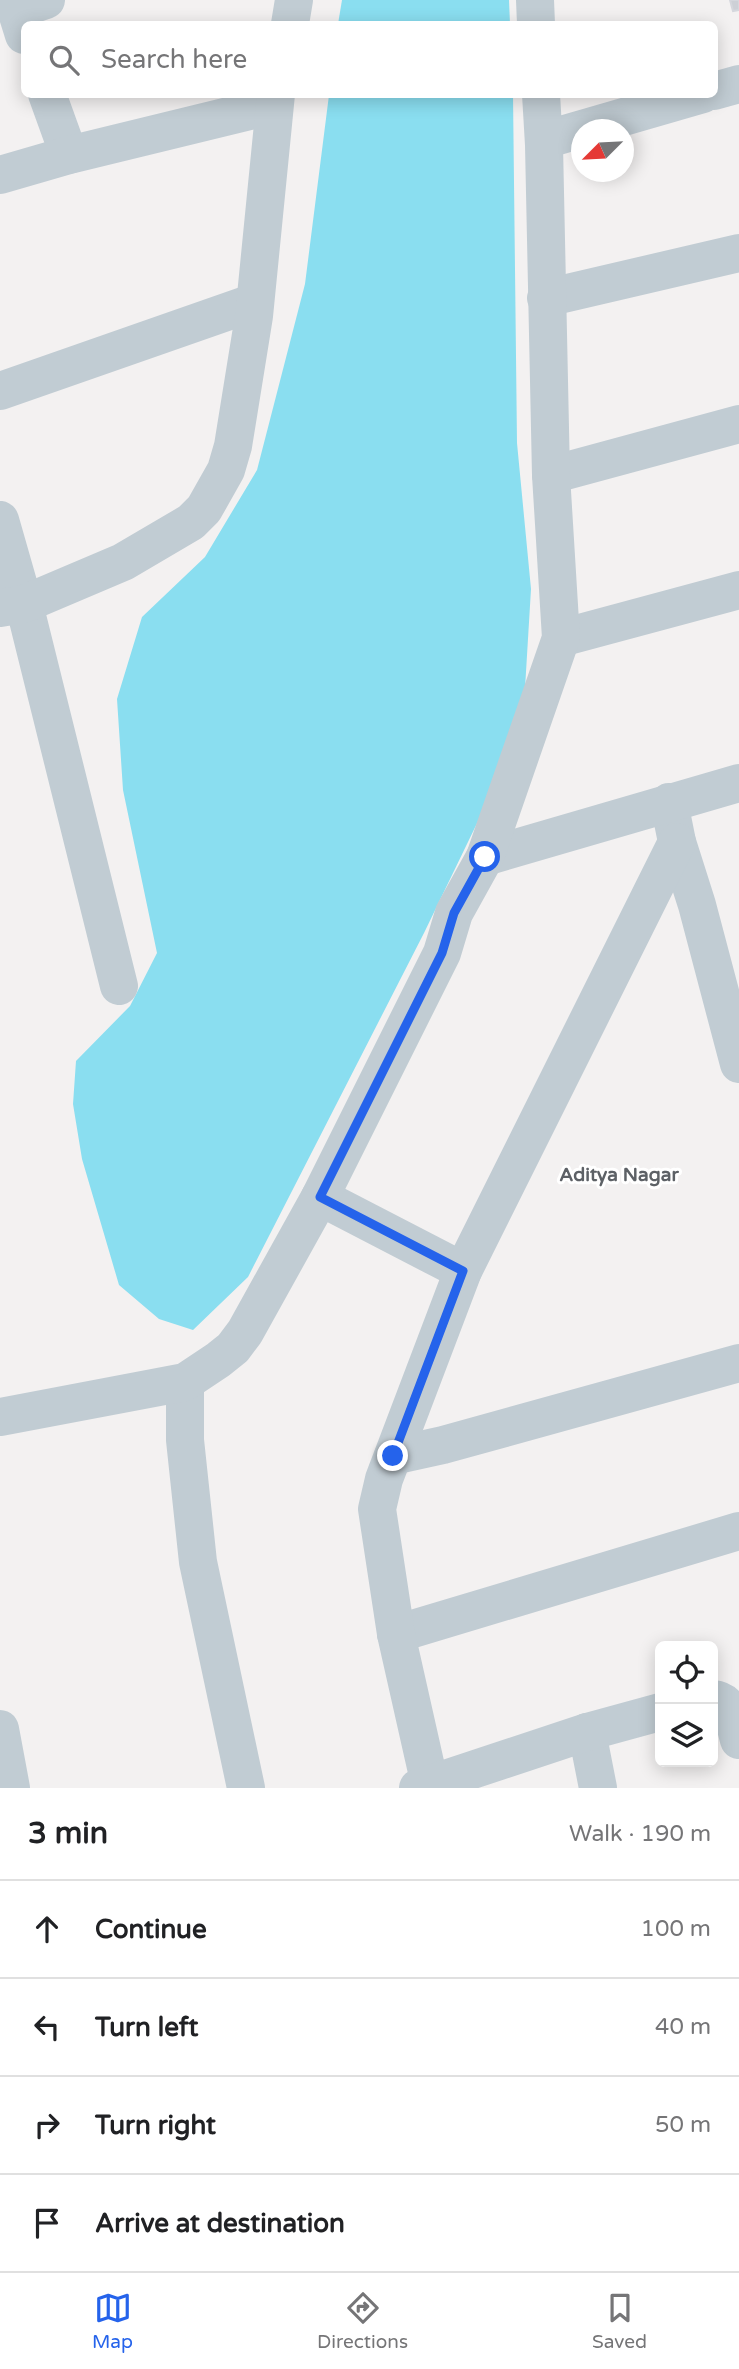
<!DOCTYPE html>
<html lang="en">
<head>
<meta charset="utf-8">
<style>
  body { margin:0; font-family:"Varela Round",sans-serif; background:#f2f2f2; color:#202124 }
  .controls { position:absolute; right:21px; bottom:21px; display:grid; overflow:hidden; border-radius:10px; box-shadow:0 4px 18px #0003 }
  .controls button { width:63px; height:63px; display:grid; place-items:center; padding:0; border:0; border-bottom:2px solid #e0e0e0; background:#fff; color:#202124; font:35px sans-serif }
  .compass { position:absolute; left:571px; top:119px; width:63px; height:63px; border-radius:50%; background:#fff; box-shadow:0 4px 18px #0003; rotate:246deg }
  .stop { position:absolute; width:21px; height:21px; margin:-16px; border:5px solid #2563eb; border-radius:50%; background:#fff }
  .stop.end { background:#2563eb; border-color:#fff; box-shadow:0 2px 7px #0008 }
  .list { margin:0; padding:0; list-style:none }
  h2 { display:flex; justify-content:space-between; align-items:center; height:91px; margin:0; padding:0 28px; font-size:30px }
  h2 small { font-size:23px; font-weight:400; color:#757577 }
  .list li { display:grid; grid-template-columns:46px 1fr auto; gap:21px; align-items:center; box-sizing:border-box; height:98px; padding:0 28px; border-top:2px solid #e0e0e0 }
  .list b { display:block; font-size:26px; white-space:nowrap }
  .list em { font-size:23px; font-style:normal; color:#757577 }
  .icon { flex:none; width:38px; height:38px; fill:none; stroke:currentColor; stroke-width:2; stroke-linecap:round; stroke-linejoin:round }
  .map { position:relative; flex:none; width:739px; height:1788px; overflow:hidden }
  .search { position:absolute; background:#fff; box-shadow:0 4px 18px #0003; left:21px; right:21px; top:21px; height:77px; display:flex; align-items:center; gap:18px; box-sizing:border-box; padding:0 24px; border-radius:10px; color:#757577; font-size:26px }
  .sheet { height:483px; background:#fff }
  nav { display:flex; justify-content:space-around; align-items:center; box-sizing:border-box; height:98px; border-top:2px solid #e0e0e0; background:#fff; font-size:19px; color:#757577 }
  nav a { display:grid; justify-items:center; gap:4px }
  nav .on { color:#2563eb }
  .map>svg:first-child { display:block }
</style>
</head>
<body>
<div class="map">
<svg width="739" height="1788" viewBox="0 0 739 1788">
  <rect width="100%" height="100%" fill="#f3f1f1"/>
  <!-- water -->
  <g fill="#8adef0">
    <polygon points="342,0 509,0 510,24 338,24"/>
    <polygon points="329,95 513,95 517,443 531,589 524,705 496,784 424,933 248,1277 193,1330 159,1319 119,1285 82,1159 73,1104 76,1061 130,1006 157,953 123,790 117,699 142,617 205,557 257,470 305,284"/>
  </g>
  <!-- building -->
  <polygon fill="#cdd0d6" stroke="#d5d7dd" stroke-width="2" points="730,0 739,0 739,10 733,11"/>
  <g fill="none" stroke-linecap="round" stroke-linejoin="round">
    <!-- minor -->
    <g stroke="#c1ccd3" stroke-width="38">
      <polyline points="13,0 24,35"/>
      <polyline points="535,0 536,24"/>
      <polyline points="16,10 46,0"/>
      <polyline points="290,24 294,0"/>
      <polyline points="714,91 739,84"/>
      <polyline points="47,94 69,155"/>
      <polyline points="544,140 703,94"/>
      <polyline points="0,175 69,155 274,105"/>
      <polyline points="546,298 739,253"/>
      <polyline points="0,391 255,302"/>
      <polyline points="551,475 739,424"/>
      <polyline points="0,520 24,604 119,986"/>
      <polyline points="0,608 24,604 123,562 191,522 204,509 226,470 233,446 254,316 276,94"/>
      <polyline points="561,638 739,590"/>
      <polyline points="669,802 677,842 697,905 739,1064"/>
      <polyline points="485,857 739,783"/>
      <polyline points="320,1197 463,1271"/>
      <polyline points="185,1382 185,1440 198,1562 246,1788"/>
      <polyline points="0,1417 185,1382 218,1360 233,1348 245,1332 320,1197 442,953 454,913 485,857 561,638 551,475 544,145 541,94"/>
      <polyline points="393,1456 443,1445 739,1363"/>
      <polyline points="396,1634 739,1531"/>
      <path d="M713,1699C733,1701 734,1723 739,1740"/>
      <polyline points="0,1729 11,1788"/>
      <polyline points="587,1732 598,1788"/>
      <polyline points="430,1785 396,1634 377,1509 384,1479 463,1271 677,842"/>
      <polyline points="418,1788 587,1732 660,1712"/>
    </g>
  </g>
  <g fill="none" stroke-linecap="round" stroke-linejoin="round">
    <!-- route -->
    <polyline stroke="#2563eb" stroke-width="9" points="393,1456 463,1271 320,1197 442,953 454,913 485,857"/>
  </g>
  <g text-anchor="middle" stroke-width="6" stroke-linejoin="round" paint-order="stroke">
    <!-- neighbourhood labels -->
    <g font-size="19" font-weight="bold" fill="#5d6166" stroke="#fff">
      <text x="619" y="1181">Aditya Nagar</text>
    </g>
  </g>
</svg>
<div class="controls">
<button><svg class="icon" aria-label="locate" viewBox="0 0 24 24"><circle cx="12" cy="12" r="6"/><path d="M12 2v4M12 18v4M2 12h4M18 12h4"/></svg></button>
<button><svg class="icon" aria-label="layers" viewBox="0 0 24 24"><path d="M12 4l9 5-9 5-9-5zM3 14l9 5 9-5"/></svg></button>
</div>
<svg class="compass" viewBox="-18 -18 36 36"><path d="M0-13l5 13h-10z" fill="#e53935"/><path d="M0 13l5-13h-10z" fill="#757577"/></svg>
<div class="stop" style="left:485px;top:857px"></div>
<div class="stop end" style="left:393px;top:1456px"></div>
<div class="search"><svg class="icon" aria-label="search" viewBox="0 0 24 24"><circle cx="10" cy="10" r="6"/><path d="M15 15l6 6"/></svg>Search here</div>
</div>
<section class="sheet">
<h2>3 min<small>Walk · 190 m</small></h2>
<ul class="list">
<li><svg class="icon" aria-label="ahead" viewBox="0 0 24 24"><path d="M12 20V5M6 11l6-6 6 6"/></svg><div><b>Continue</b></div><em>100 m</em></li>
<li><svg class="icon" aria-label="left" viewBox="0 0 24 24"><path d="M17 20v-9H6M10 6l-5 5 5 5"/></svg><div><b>Turn left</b></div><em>40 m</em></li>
<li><svg class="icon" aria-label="right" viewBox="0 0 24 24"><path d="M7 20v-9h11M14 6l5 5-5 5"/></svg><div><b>Turn right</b></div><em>50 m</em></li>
<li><svg class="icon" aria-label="arrive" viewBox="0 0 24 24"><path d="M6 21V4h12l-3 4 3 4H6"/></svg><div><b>Arrive at destination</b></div></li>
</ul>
</section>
<nav>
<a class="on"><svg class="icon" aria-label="map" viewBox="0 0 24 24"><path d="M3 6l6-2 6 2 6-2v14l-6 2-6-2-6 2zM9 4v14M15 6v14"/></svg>Map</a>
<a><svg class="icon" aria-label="directions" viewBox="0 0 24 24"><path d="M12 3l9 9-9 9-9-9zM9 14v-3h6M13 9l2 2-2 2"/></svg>Directions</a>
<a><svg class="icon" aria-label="saved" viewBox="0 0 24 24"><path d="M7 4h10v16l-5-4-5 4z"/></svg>Saved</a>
</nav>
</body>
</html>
